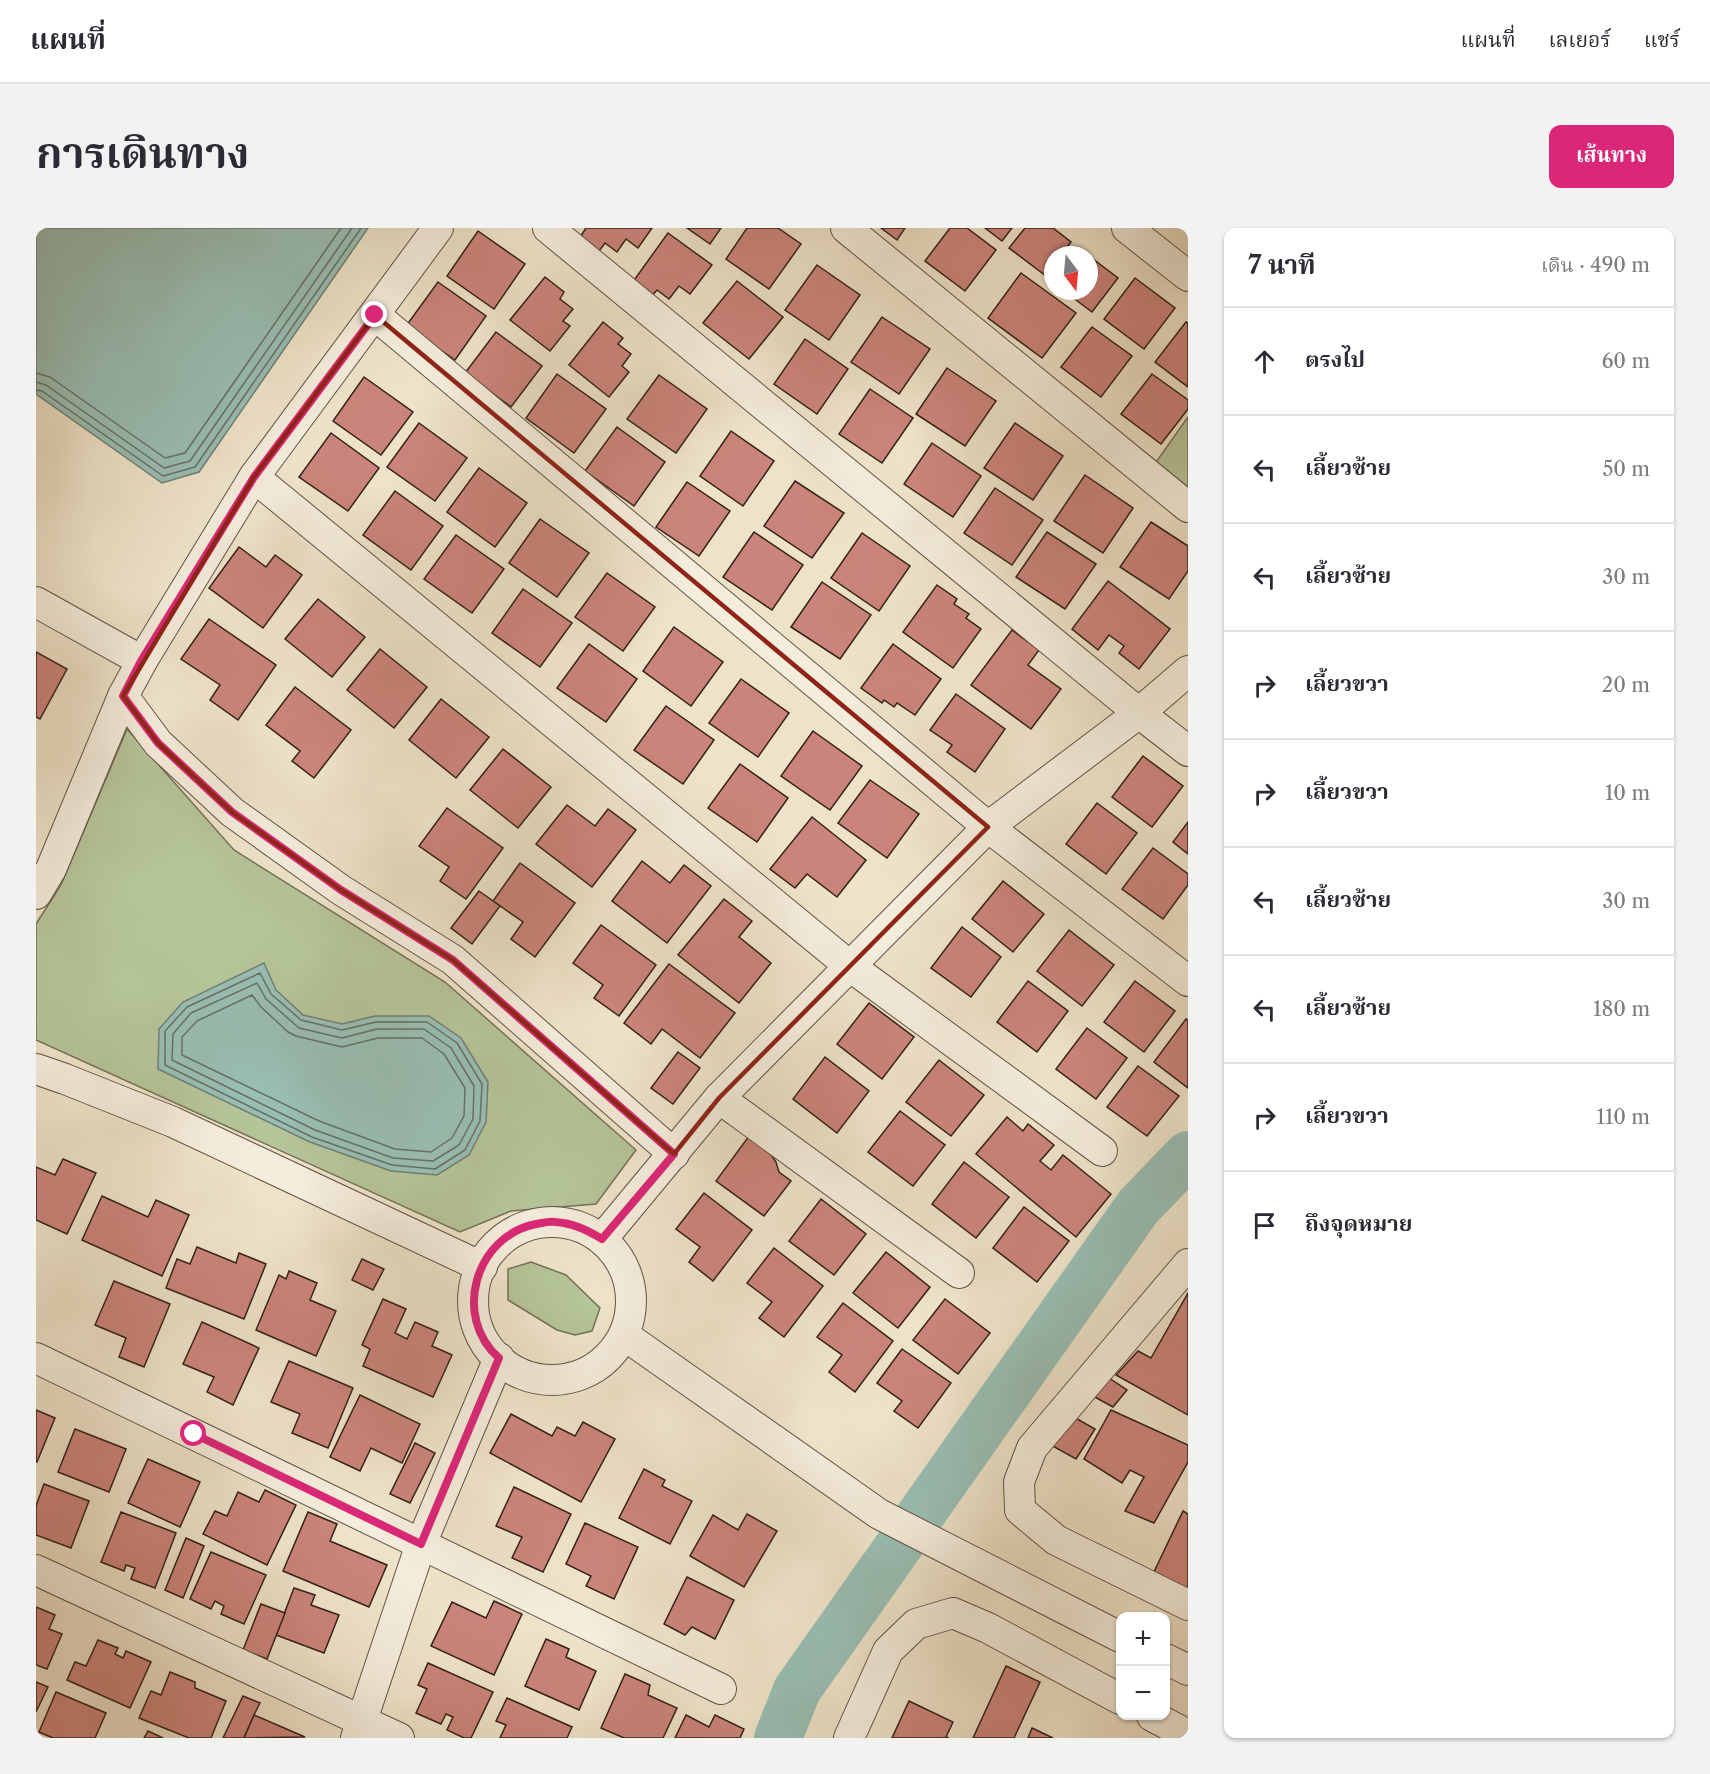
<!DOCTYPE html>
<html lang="th">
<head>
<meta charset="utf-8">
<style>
  body { margin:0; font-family:"Libre Caslon Text","Noto Serif Thai",serif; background:#f2f2f3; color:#2b2b33 }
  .controls { position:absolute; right:18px; bottom:18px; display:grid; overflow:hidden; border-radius:12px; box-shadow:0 2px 4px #0004 }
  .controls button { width:54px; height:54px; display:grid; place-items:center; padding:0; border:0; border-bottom:2px solid #e1e1e2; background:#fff; color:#2b2b33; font:30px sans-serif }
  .compass { position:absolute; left:1008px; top:18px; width:54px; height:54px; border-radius:50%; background:#fff; box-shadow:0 2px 4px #0004; rotate:164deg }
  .stop { position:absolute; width:18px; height:18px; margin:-14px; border:4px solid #db2777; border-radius:50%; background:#fff }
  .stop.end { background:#db2777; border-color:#fff; box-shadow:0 2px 6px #0008 }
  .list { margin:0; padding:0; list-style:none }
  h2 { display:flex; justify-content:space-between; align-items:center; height:78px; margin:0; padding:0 24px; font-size:26px }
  h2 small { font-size:20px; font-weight:400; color:#7c7c81 }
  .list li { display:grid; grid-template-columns:39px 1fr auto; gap:18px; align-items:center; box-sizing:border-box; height:108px; padding:0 24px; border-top:2px solid #e1e1e2 }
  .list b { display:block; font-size:22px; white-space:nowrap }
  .list em { font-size:20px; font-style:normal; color:#7c7c81 }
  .icon { flex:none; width:33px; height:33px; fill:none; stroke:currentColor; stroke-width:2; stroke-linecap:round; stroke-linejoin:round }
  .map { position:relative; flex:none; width:1152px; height:1510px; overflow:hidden; border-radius:12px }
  header { display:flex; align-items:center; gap:36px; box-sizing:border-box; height:84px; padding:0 30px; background:#fff; border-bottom:2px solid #e1e1e2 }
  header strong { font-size:28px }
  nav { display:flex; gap:33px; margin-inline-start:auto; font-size:21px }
  .intro { display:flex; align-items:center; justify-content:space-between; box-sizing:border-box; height:144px; padding:0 36px }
  h1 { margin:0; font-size:42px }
  .button { padding:15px 27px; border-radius:12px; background:#db2777; color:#fff; font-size:21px; font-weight:700 }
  main { display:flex; gap:36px; padding:0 36px }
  aside { flex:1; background:#fff; border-radius:12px; box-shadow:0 2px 4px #0004 }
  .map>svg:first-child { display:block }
</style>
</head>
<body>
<header>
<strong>แผนที่</strong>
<nav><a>แผนที่</a><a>เลเยอร์</a><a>แชร์</a></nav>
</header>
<div class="intro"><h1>การเดินทาง</h1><a class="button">เส้นทาง</a></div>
<main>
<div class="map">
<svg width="1152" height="1510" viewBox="0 0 1152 1510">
  <rect width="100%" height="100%" fill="#eee3c9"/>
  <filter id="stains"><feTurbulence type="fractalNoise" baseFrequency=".00333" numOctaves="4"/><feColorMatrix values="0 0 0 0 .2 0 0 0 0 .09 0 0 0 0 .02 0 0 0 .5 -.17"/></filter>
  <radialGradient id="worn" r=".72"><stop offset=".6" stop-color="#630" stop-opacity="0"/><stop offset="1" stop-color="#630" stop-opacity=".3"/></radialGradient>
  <!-- green -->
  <g fill="#b5c499" stroke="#747258" stroke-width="1.5">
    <polygon points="1152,189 1152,262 1118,237"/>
    <polygon points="91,501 198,622 409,754 600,922 560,976 475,983 424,1004 0,812 0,696 25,657"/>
    <polygon points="495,1034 530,1047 564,1080 556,1103 539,1107 521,1102 472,1072 472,1041"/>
  </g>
  <!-- water -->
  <g fill="#99beb3" stroke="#707f75" stroke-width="1.5">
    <polygon points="0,0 332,0 163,244 126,255 0,166"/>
    <polygon points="228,735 240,762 267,787 306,796 339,788 393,788 425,810 452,854 450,894 433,927 401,947 355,943 274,914 122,841 123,801 147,774"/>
  </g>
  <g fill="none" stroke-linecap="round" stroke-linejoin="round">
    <!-- shore -->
    <g stroke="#667066" stroke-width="1.5">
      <polyline points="0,145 14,149 129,230 149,225 305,0"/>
      <polyline points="0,154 10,157 128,240 154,233 316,0"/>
      <polyline points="0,162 6,163 127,248 159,239 325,0"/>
      <polygon points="224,745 235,766 265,792 306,802 340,794 391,794 421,815 446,856 444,893 429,922 399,941 356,937 276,909 129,837 129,803 151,779"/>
      <polygon points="221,755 230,771 263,800 306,810 341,801 388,801 415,820 438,858 437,891 423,917 397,933 357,930 279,902 136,832 137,806 155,785"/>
      <polygon points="216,767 225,779 252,804 260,808 306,819 342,810 386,810 408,826 429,860 428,888 416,910 395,924 359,921 283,893 146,827 146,809 161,793"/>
    </g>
    <!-- river -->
    <polyline stroke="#99beb3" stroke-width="48" points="742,1510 761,1462 1102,979 1152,927"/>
  </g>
  <!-- building -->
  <g fill="#cb847b" stroke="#332118" stroke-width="1.5">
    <polygon points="550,0 616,0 602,20 590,11 581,24 569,15 563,23 544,9"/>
    <polygon points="651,0 685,0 674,16"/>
    <polygon points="711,0 742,0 765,16 733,61 690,31"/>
    <polygon points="845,0 869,0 861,12"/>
    <polygon points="914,0 931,0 960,22 929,63 889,33"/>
    <polygon points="949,0 976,0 966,13"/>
    <polygon points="989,0 1017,0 1035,14 1025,27 1017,27 1017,38 1010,48 973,20"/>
    <polygon points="442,3 489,36 458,81 411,48"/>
    <polygon points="632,5 676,37 654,66 643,58 633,71 621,62 615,69 596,55"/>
    <polygon points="1053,28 1082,50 1056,84 1028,63 1053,63"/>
    <polygon points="781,37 824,67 793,112 749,82"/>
    <polygon points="985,45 1040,85 1006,130 952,90"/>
    <polygon points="509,49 528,64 524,71 537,81 527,93 534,98 514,123 474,92"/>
    <polygon points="1099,50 1139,80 1108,121 1068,91"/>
    <polygon points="701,53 747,89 713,131 667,95"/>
    <polygon points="402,54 450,88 419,132 370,98"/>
    <polygon points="846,89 894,121 863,166 815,134"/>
    <polygon points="567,94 587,110 582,116 595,126 586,138 593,144 573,169 533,137"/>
    <polygon points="1150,94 1152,95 1152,159 1119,134"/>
    <polygon points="1056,99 1096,128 1065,169 1025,139"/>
    <polygon points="460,104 506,138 475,179 429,145"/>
    <polygon points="769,111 812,141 781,186 738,156"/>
    <polygon points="911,140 960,173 929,218 880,186"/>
    <polygon points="521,146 570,181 538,225 490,190"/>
    <polygon points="1116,146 1152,172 1152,181 1125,216 1085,186"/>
    <polygon points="623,147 671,181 640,225 591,191"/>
    <polygon points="328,149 377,184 345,227 297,193"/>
    <polygon points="834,161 877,190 846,235 803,206"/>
    <polygon points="383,195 431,230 399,273 351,239"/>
    <polygon points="979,195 1027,228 997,272 948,240"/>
    <polygon points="581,199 629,234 598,278 549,243"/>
    <polygon points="695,203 738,233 707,278 664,248"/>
    <polygon points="295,205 343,240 312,283 263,249"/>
    <polygon points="896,215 945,248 917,289 868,256"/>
    <polygon points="443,240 491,275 459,319 411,284"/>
    <polygon points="1049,247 1097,280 1067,325 1018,293"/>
    <polygon points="759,253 808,285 776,330 728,298"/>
    <polygon points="651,254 694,283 663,328 620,299"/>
    <polygon points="959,260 1007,292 976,337 928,305"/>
    <polygon points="359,263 407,298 375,342 327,307"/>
    <polygon points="504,291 553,325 521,369 473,335"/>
    <polygon points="1115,294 1152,318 1152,343 1133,371 1084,339"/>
    <polygon points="718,304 767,337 736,382 687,349"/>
    <polygon points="1011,304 1060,336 1029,381 980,349"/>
    <polygon points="826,305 874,338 843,383 795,350"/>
    <polygon points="420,307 468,341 436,385 388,351"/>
    <polygon points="203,319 230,339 239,327 266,347 227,400 173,360"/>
    <polygon points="571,345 619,379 587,423 539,389"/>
    <polygon points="1072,353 1134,401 1103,441 1083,425 1088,418 1073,407 1062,422 1036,401"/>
    <polygon points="786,354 835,387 804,431 755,399"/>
    <polygon points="901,357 921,371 918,376 933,386 930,390 945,401 917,440 867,404"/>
    <polygon points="487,361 536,395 504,439 456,405"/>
    <polygon points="282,371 329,409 296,449 249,411"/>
    <polygon points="173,391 240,437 202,492 174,472 184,457 145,431"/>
    <polygon points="638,399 687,434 655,478 607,443"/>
    <polygon points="976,402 1003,422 992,437 1025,461 995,501 935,457"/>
    <polygon points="553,416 601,451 570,494 521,460"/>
    <polygon points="857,416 905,451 879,487 861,475 858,479 848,472 846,475 825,460"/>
    <polygon points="344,421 391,459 358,500 311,462"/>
    <polygon points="0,424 31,441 4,491 0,489"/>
    <polygon points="705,451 753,485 722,529 673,495"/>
    <polygon points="259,459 315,502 278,550 256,533 264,523 230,497"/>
    <polygon points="920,466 969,501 939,544 911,524 916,517 894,502"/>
    <polygon points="405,471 453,509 420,550 373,512"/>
    <polygon points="630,478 678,512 647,556 598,522"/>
    <polygon points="777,503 826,538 794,582 745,548"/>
    <polygon points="467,521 515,559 482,600 434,562"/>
    <polygon points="1107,528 1147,558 1116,599 1076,569"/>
    <polygon points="704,536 752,570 721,614 672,580"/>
    <polygon points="834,552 883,586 851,630 802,595"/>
    <polygon points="1061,575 1101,605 1070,646 1030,616"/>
    <polygon points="531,577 559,598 572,581 600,602 556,659 500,616"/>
    <polygon points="411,580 467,620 430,671 404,653 413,639 383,618"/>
    <polygon points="776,589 830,632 801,669 771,646 759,660 734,641"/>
    <polygon points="1152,594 1152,626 1137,614"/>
    <polygon points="1117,620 1152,646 1152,657 1127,691 1086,661"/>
    <polygon points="606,633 634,655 648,637 675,658 631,715 576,673"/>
    <polygon points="484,635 539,675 499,729 475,711 487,694 457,673"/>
    <polygon points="967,653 1008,686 977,724 936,691"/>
    <polygon points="443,663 464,678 436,716 415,700"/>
    <polygon points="688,671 716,693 703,709 735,735 703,775 642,727"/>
    <polygon points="565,697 620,737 583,788 558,770 567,757 537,735"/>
    <polygon points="926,699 965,729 935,769 895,740"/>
    <polygon points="1033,702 1078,737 1046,778 1001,743"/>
    <polygon points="633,736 699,785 664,830 626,801 615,816 588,795"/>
    <polygon points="992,753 1032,783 1001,824 961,794"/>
    <polygon points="1099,753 1139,783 1108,824 1068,794"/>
    <polygon points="833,775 878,809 846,851 801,816"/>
    <polygon points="1150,791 1152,792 1152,860 1118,834"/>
    <polygon points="1051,800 1091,830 1060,871 1020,841"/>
    <polygon points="642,824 664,840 637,876 615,860"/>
    <polygon points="789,829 833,863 801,905 757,871"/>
    <polygon points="903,832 948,867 915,908 870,874"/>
    <polygon points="1102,838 1143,868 1111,908 1071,879"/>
    <polygon points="864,883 909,917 877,958 832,924"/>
    <polygon points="971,889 987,903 992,896 1018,917 1004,933 1015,942 1027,927 1075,966 1040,1009 940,926"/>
    <polygon points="713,908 732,922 740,934 743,944 755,953 728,988 680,953"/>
    <polygon points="27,931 60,945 31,1006 0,992 0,939 19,947"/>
    <polygon points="928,934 973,969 940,1010 896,976"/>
    <polygon points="668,965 716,1002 677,1053 653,1034 664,1019 640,1001"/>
    <polygon points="66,968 112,989 120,972 153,987 126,1048 46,1012"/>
    <polygon points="785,971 830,1006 798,1047 753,1013"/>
    <polygon points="988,979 1033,1013 1001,1054 957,1020"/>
    <polygon points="161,1019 200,1035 203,1025 230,1036 208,1091 130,1060 141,1031 154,1036"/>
    <polygon points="738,1020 787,1058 748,1109 723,1090 736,1074 711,1055"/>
    <polygon points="850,1024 894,1059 862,1100 817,1065"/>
    <polygon points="326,1031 348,1041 337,1062 316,1052"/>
    <polygon points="253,1043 281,1055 274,1072 300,1083 280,1128 220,1102 243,1047 250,1051"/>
    <polygon points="78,1053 134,1076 108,1139 83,1129 90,1110 59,1097"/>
    <polygon points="1152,1065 1152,1187 1080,1147 1102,1123 1115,1130"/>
    <polygon points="347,1071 370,1081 359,1105 371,1111 379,1094 402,1104 396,1118 416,1127 397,1169 327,1138 334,1121 326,1117"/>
    <polygon points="909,1071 954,1105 922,1146 877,1112"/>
    <polygon points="807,1075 857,1113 819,1164 793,1144 806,1127 781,1109"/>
    <polygon points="166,1094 223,1120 197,1177 171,1164 178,1149 147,1136"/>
    <polygon points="866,1121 915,1155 882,1200 858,1183 866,1173 841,1155"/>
    <polygon points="253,1133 317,1160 292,1220 256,1205 264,1186 235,1174"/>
    <polygon points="1070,1148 1091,1162 1077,1179 1055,1167"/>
    <polygon points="324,1167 384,1196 366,1235 335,1220 324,1243 294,1229"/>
    <polygon points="0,1182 19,1190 1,1234 0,1234"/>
    <polygon points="1075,1182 1152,1217 1152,1234 1118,1295 1089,1283 1108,1249 1094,1242 1086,1255 1048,1231"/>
    <polygon points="475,1186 516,1208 521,1199 539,1208 547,1194 579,1211 545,1274 454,1225"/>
    <polygon points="1036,1188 1059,1201 1040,1231 1015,1217"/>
    <polygon points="39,1201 90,1221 73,1264 22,1244"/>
    <polygon points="379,1215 399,1225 374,1275 354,1266"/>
    <polygon points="112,1231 164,1254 144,1299 92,1275"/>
    <polygon points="608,1241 629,1252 626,1258 656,1273 634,1316 583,1290"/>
    <polygon points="8,1256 53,1273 35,1320 0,1307 0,1278"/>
    <polygon points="478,1259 535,1286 507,1344 476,1330 486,1309 460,1298"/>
    <polygon points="229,1262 260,1277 231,1337 167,1306 179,1283 191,1288 202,1264 223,1274"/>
    <polygon points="1147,1283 1152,1286 1152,1360 1116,1348"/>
    <polygon points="85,1284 140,1305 119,1360 95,1351 99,1340 90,1337 88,1343 65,1334"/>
    <polygon points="272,1284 301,1296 294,1313 351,1337 333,1379 247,1343"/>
    <polygon points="711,1286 741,1303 708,1359 654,1328 677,1287 702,1302"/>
    <polygon points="549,1295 602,1319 578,1371 550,1358 555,1348 530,1336"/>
    <polygon points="150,1310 168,1318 147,1370 129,1362"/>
    <polygon points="175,1324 230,1347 208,1396 185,1386 188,1378 179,1373 175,1381 154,1371"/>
    <polygon points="651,1349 698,1372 679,1411 656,1399 649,1407 628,1396"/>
    <polygon points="258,1360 279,1367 275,1377 303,1387 288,1425 240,1407"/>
    <polygon points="458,1373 486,1386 458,1447 395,1418 416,1374 450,1390"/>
    <polygon points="225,1376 249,1385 231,1431 207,1422"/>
    <polygon points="0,1379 19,1387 13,1401 26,1406 11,1441 0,1437"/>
    <polygon points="510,1411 533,1421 530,1429 560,1443 543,1482 489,1458"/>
    <polygon points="62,1412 82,1420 79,1426 87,1430 90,1423 115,1434 94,1480 31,1452 39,1434 50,1438"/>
    <polygon points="392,1435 457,1464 435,1510 428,1510 411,1502 417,1489 410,1486 405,1496 380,1485 391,1461 382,1457"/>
    <polygon points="970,1438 1004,1454 978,1510 937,1510"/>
    <polygon points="134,1444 159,1454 159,1460 190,1473 175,1510 153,1510 103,1490 115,1463 125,1467"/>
    <polygon points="589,1446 614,1457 612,1467 641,1480 627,1510 588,1510 565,1500"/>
    <polygon points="0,1454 12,1459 0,1484"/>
    <polygon points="20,1464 70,1485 59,1510 17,1510 3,1504"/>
    <polygon points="207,1468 224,1475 218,1487 208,1510 187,1510"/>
    <polygon points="471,1470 536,1499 531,1510 464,1510 470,1497 460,1493"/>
    <polygon points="873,1473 917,1494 910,1509 913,1510 856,1510"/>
    <polygon points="218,1487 269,1509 208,1510"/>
    <polygon points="650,1487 673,1499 679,1487 708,1501 704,1510 639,1510"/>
    <polygon points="996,1500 1017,1510 992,1510"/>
    <polygon points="112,1503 127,1510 108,1510"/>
  </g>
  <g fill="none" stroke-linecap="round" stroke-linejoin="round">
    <!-- minor casing -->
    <g stroke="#625244" stroke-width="32">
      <g id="minor">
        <polyline points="512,0 1103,485 1152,523"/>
        <polyline points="810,0 1152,279"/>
        <polyline points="1091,0 1152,48"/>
        <polyline points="339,87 952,599 1152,753"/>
        <polyline points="218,249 815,739 1066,923"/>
        <polyline points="0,374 106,433"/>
        <polyline points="87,468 122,515 196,584 305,662 417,732 638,926"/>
        <polyline points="0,666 15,641 87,468 106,433 218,249 402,0"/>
        <polyline points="0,841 29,851 137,894 446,1039"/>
        <polyline points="683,870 923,1045"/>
        <circle cx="516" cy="1073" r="79"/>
        <polyline points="566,1011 683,870 952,599 1103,485 1152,443"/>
        <polyline points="1152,1036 996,1220 983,1254 984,1282 1020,1312 1152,1377"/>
        <polyline points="588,1107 843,1286 1084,1409"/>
        <polyline points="0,1130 685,1461"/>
        <polyline points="0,1342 363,1510"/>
        <polyline points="1130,1431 1152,1442"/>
        <polyline points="1116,1488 1152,1507"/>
        <polyline points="320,1510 385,1316 463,1130"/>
        <polyline points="813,1510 852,1423 880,1396 917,1385 952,1400 1084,1471"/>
      </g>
    </g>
    <!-- minor -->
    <use href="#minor" stroke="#f4eddc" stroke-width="30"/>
  </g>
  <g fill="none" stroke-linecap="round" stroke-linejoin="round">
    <!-- route -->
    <path stroke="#db2777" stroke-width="8" d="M158,1206L385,1316L463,1130C416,1089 439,1008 500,996C506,995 513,993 519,994C537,995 551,1002 566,1011L638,926L417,732L305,662L196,584L122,515L87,468L105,433L218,249L339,87"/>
  </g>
  <!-- marked area -->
  <path fill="none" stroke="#8f2418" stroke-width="4.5" stroke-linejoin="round" d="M339,87L952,599L683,870L638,926L417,732L305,662L196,584L122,515L87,468L218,249Z"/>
  <rect width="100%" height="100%" filter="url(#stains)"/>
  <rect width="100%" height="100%" fill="url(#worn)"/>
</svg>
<div class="controls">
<button>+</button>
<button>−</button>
</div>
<svg class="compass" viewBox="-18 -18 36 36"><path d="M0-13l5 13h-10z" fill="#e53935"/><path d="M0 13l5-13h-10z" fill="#7c7c81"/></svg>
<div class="stop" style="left:158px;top:1206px"></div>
<div class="stop end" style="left:339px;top:87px"></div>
</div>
<aside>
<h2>7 นาที<small>เดิน · 490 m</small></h2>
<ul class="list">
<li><svg class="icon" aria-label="ahead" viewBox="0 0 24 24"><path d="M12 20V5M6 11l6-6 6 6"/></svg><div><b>ตรงไป</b></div><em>60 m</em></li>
<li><svg class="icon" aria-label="left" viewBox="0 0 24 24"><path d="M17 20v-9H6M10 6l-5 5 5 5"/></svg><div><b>เลี้ยวซ้าย</b></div><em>50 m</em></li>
<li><svg class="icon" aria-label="left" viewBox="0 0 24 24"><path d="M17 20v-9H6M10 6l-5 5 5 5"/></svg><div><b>เลี้ยวซ้าย</b></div><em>30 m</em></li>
<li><svg class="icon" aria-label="right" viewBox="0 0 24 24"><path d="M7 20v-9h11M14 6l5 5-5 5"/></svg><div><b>เลี้ยวขวา</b></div><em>20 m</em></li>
<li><svg class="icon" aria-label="right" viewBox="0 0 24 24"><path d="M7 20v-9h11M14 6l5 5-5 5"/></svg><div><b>เลี้ยวขวา</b></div><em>10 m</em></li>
<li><svg class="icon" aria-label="left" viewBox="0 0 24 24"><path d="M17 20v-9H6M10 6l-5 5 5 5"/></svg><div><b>เลี้ยวซ้าย</b></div><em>30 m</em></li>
<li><svg class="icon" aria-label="left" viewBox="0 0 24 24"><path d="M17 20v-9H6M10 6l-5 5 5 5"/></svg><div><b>เลี้ยวซ้าย</b></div><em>180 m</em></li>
<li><svg class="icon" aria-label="right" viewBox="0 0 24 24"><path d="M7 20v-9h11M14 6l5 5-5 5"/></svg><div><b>เลี้ยวขวา</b></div><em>110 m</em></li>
<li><svg class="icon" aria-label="arrive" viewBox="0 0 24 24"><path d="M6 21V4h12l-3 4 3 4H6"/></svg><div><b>ถึงจุดหมาย</b></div></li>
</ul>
</aside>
</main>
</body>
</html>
